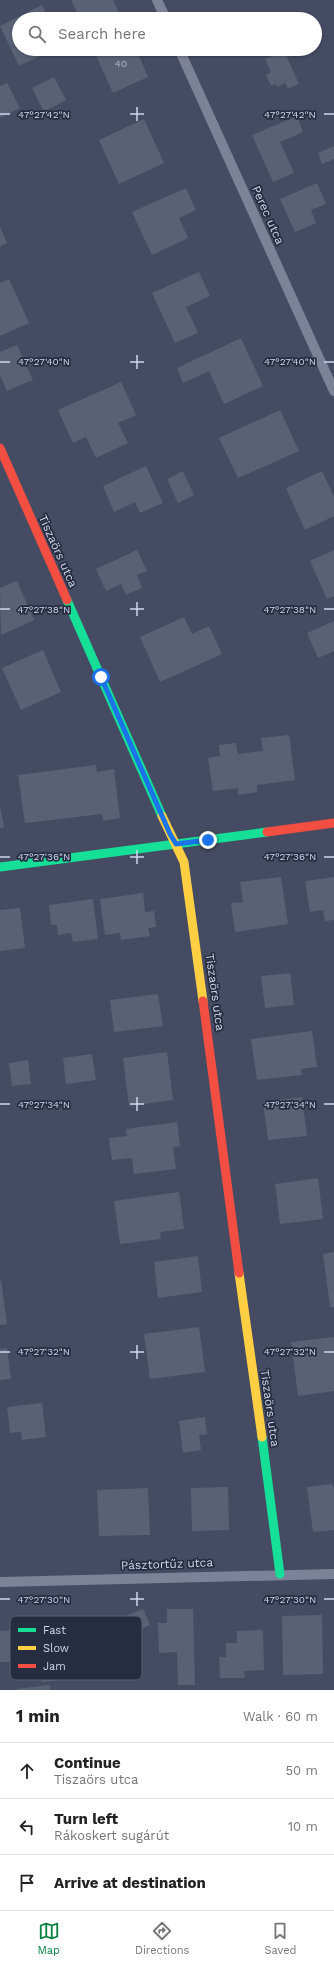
<!DOCTYPE html>
<html lang="en">
<head>
<meta charset="utf-8">
<style>
  body { margin:0; font-family:"Work Sans",sans-serif; background:#f6f6f6; color:#222 }
  .stop { position:absolute; width:12px; height:12px; margin:-9px; border:3px solid #1a73e8; border-radius:50%; background:#fff }
  .stop.end { background:#1a73e8; border-color:#fff; box-shadow:0 1px 4px #0008 }
  .list { margin:0; padding:0; list-style:none }
  h2 { display:flex; justify-content:space-between; align-items:center; height:52px; margin:0; padding:0 16px; font-size:17px }
  h2 small { font-size:13px; font-weight:400; color:#767676 }
  .list li { display:grid; grid-template-columns:26px 1fr auto; gap:12px; align-items:center; box-sizing:border-box; height:56px; padding:0 16px; border-top:1px solid #e0e0e0 }
  .list b { display:block; font-size:15px; white-space:nowrap }
  .list p { margin:0; font-size:13px; white-space:nowrap; color:#767676 }
  .list em { font-size:13px; font-style:normal; color:#767676 }
  .icon { flex:none; width:22px; height:22px; fill:none; stroke:currentColor; stroke-width:2; stroke-linecap:round; stroke-linejoin:round }
  .map { position:relative; flex:none; width:334px; height:1690px; overflow:hidden }
  .search { position:absolute; background:#fff; box-shadow:0 1px 3px #0004; left:12px; right:12px; top:12px; height:44px; display:flex; align-items:center; gap:10px; box-sizing:border-box; padding:0 14px; border-radius:22px; color:#767676; font-size:15px }
  .sheet { height:220px; background:#fff }
  nav { display:flex; justify-content:space-around; align-items:center; box-sizing:border-box; height:56px; border-top:1px solid #e0e0e0; background:#fff; font-size:11px; color:#767676 }
  nav a { display:grid; justify-items:center; gap:2px }
  nav .on { color:#0b8043 }
  .map>svg:first-child { display:block }
</style>
</head>
<body>
<div class="map">
<svg width="334" height="1690" viewBox="0 0 334 1690">
  <rect width="100%" height="100%" fill="#454b62"/>
  <!-- building -->
  <g fill="#596275">
    <polygon points="71,0 113,0 122,19 80,19"/>
    <polygon points="42,5 49,19 19,19 19,49 54,49 19,66 0,26"/>
    <polygon points="93,49 136,49 148,77 113,93"/>
    <polygon points="284,51 299,84 288,89 285,83 277,87 276,84 271,86 266,75 271,72 265,59"/>
    <polygon points="54,77 66,100 44,112 32,88"/>
    <polygon points="7,83 20,108 0,118 0,86"/>
    <polygon points="297,116 303,132 280,142 294,173 273,182 252,135"/>
    <polygon points="144,119 164,163 119,184 99,140"/>
    <polygon points="334,146 334,159 322,164 318,153"/>
    <polygon points="317,183 326,204 311,210 316,223 295,232 280,199"/>
    <polygon points="186,188 196,210 179,218 188,238 152,255 132,212"/>
    <polygon points="0,227 7,243 0,246"/>
    <polygon points="199,272 210,296 186,307 198,333 175,343 152,293"/>
    <polygon points="9,279 29,323 0,336 0,283"/>
    <polygon points="241,338 263,386 224,404 209,371 183,383 177,368"/>
    <polygon points="17,345 33,380 7,391 0,375 0,352"/>
    <polygon points="121,382 136,415 118,423 128,443 96,458 86,437 73,443 58,410"/>
    <polygon points="280,410 299,451 238,478 219,438"/>
    <polygon points="146,466 163,503 140,513 135,502 114,512 103,486"/>
    <polygon points="183,471 194,495 178,503 167,479"/>
    <polygon points="322,471 334,497 334,516 305,530 286,488"/>
    <polygon points="137,550 147,571 137,575 142,588 126,595 121,584 106,591 96,569"/>
    <polygon points="334,550 334,596 327,599 310,561"/>
    <polygon points="17,581 34,620 1,635 0,588"/>
    <polygon points="184,617 192,634 209,626 222,654 160,682 140,637"/>
    <polygon points="334,621 334,651 318,658 307,633"/>
    <polygon points="43,650 61,692 21,710 2,668"/>
    <polygon points="289,735 295,780 257,785 257,792 238,795 238,788 213,791 208,758 220,756 219,745 236,743 238,754 263,751 261,738"/>
    <polygon points="96,765 97,772 114,769 120,818 103,821 102,814 25,823 18,775"/>
    <polygon points="0,806 4,827 0,828"/>
    <polygon points="281,877 288,924 235,932 231,903 243,902 240,882"/>
    <polygon points="334,877 334,920 325,921 323,910 310,912 305,881"/>
    <polygon points="143,893 145,912 154,911 156,927 148,928 150,936 121,940 120,933 105,935 100,899"/>
    <polygon points="93,899 98,939 73,942 71,933 58,935 57,925 51,925 49,905"/>
    <polygon points="20,908 25,948 0,951 0,910"/>
    <polygon points="290,973 294,1005 265,1008 261,976"/>
    <polygon points="158,994 163,1026 114,1032 110,1000"/>
    <polygon points="312,1031 317,1067 301,1069 302,1075 257,1080 251,1039"/>
    <polygon points="167,1052 173,1100 129,1106 123,1058"/>
    <polygon points="92,1054 96,1080 66,1084 63,1058"/>
    <polygon points="28,1060 31,1084 12,1086 9,1063"/>
    <polygon points="302,1097 307,1136 268,1140 263,1102"/>
    <polygon points="177,1122 180,1146 173,1147 176,1169 134,1174 132,1158 112,1160 109,1138 127,1136 126,1129"/>
    <polygon points="318,1178 323,1219 280,1224 275,1184"/>
    <polygon points="179,1192 184,1229 160,1232 161,1239 120,1244 114,1201"/>
    <polygon points="334,1252 334,1307 330,1307 323,1254"/>
    <polygon points="198,1256 202,1292 158,1298 154,1262"/>
    <polygon points="1,1280 7,1324 0,1325 0,1281"/>
    <polygon points="199,1327 205,1372 150,1379 144,1334"/>
    <polygon points="334,1337 334,1391 298,1396 291,1342"/>
    <polygon points="7,1348 11,1379 0,1380 0,1349"/>
    <polygon points="42,1403 46,1437 22,1440 21,1432 10,1433 7,1407"/>
    <polygon points="205,1417 207,1434 199,1435 201,1450 183,1453 179,1421"/>
    <polygon points="332,1484 334,1490 334,1530 313,1532 307,1487"/>
    <polygon points="228,1487 229,1530 192,1531 191,1488"/>
    <polygon points="148,1488 150,1535 99,1536 97,1490"/>
    <polygon points="143,1609 150,1625 134,1632 128,1615"/>
    <polygon points="167,1609 193,1609 195,1685 178,1685 177,1652 159,1653 158,1623 167,1623"/>
    <polygon points="322,1615 323,1674 283,1675 282,1616"/>
    <polygon points="12,1630 13,1662 0,1662 0,1631"/>
    <polygon points="263,1630 264,1670 244,1671 245,1678 220,1678 219,1657 226,1657 226,1643 237,1643 237,1631"/>
    <polygon points="80,1648 82,1668 55,1671 56,1681 42,1682 38,1653"/>
    <polygon points="50,1685 50,1690 16,1690 16,1689"/>
  </g>
  <g fill="none" stroke-linecap="round" stroke-linejoin="round">
    <!-- street -->
    <g stroke="#7c8297" stroke-width="10">
      <polyline points="157,0 166,19"/>
      <polyline points="179,49 334,391"/>
      <polyline points="0,1582 334,1574"/>
    </g>
    <!-- fast -->
    <g stroke="#16e098" stroke-width="9">
      <polyline points="67,600 162,816"/>
      <polyline points="0,867 267,832"/>
      <polyline points="262,1437 280,1574"/>
    </g>
    <!-- slow -->
    <g stroke="#ffcf43" stroke-width="9">
      <polyline points="162,816 184,862 203,1001"/>
      <polyline points="239,1273 262,1437"/>
    </g>
    <!-- jam -->
    <g stroke="#f24e42" stroke-width="9">
      <polyline points="0,448 67,600"/>
      <polyline points="267,832 334,823"/>
      <polyline points="203,1001 239,1273"/>
    </g>
  </g>
  <g fill="none" stroke-linecap="round" stroke-linejoin="round">
    <!-- route -->
    <polyline stroke="#1a73e8" stroke-width="5" points="101,677 170,834 176,844 208,840"/>
  </g>
  <!-- ticks -->
  <path fill="none" stroke="#ced6ef" stroke-width="1.5" d="M137,107V121M0,114H10M130,114H144M324,114H334M137,355V369M0,362H10M130,362H144M324,362H334M137,602V616M0,609H10M130,609H144M324,609H334M137,850V864M0,857H10M130,857H144M324,857H334M137,1097V1111M0,1104H10M130,1104H144M324,1104H334M137,1345V1359M0,1352H10M130,1352H144M324,1352H334M137,1592V1606M0,1599H10M130,1599H144M324,1599H334"/>
  <g text-anchor="middle" stroke-width="3.5" stroke-linejoin="round" paint-order="stroke">
    <!-- number labels -->
    <g font-size="10" fill="#b1b9d0">
      <text x="121" y="67">40</text>
    </g>
    <!-- street labels -->
    <g font-size="12" fill="#ced6ef" stroke="#272d40">
      <text transform="translate(268 215) rotate(66)" y="4">Perec utca</text>
      <text transform="translate(58 551) rotate(66)" y="4">Tiszaörs utca</text>
      <text transform="translate(215 992) rotate(82)" y="4">Tiszaörs utca</text>
      <text transform="translate(270 1408) rotate(82)" y="4">Tiszaörs utca</text>
      <text transform="translate(167 1564) rotate(-2)" y="4">Pásztortűz utca</text>
    </g>
  </g>
  <!-- legend -->
  <rect x="10" y="1616" width="132" height="64" rx="6" fill="#272d40" stroke="#596075" stroke-width="1"/>
  <rect x="18" y="1628" width="18" height="4" fill="#16e098"/>
  <rect x="18" y="1646" width="18" height="4" fill="#ffcf43"/>
  <rect x="18" y="1664" width="18" height="4" fill="#f24e42"/>
  <g font-size="11" fill="#ced6ef">
    <text x="43" y="1634">Fast</text>
    <text x="43" y="1652">Slow</text>
    <text x="43" y="1670">Jam</text>
  </g>
  <g font-size="10" text-anchor="middle" fill="#ced6ef" stroke="#272d40" stroke-width="3.5" stroke-linejoin="round" paint-order="stroke">
    <text x="44" y="118">47°27'42"N</text>
    <text x="290" y="118">47°27'42"N</text>
    <text x="44" y="365">47°27'40"N</text>
    <text x="290" y="365">47°27'40"N</text>
    <text x="44" y="613">47°27'38"N</text>
    <text x="290" y="613">47°27'38"N</text>
    <text x="44" y="860">47°27'36"N</text>
    <text x="290" y="860">47°27'36"N</text>
    <text x="44" y="1108">47°27'34"N</text>
    <text x="290" y="1108">47°27'34"N</text>
    <text x="44" y="1355">47°27'32"N</text>
    <text x="290" y="1355">47°27'32"N</text>
    <text x="44" y="1603">47°27'30"N</text>
    <text x="290" y="1603">47°27'30"N</text>
  </g>
</svg>
<div class="stop" style="left:101px;top:677px"></div>
<div class="stop end" style="left:208px;top:840px"></div>
<div class="search"><svg class="icon" aria-label="search" viewBox="0 0 24 24"><circle cx="10" cy="10" r="6"/><path d="M15 15l6 6"/></svg>Search here</div>
</div>
<section class="sheet">
<h2>1 min<small>Walk · 60 m</small></h2>
<ul class="list">
<li><svg class="icon" aria-label="ahead" viewBox="0 0 24 24"><path d="M12 20V5M6 11l6-6 6 6"/></svg><div><b>Continue</b><p>Tiszaörs utca</p></div><em>50 m</em></li>
<li><svg class="icon" aria-label="left" viewBox="0 0 24 24"><path d="M17 20v-9H6M10 6l-5 5 5 5"/></svg><div><b>Turn left</b><p>Rákoskert sugárút</p></div><em>10 m</em></li>
<li><svg class="icon" aria-label="arrive" viewBox="0 0 24 24"><path d="M6 21V4h12l-3 4 3 4H6"/></svg><div><b>Arrive at destination</b></div></li>
</ul>
</section>
<nav>
<a class="on"><svg class="icon" aria-label="map" viewBox="0 0 24 24"><path d="M3 6l6-2 6 2 6-2v14l-6 2-6-2-6 2zM9 4v14M15 6v14"/></svg>Map</a>
<a><svg class="icon" aria-label="directions" viewBox="0 0 24 24"><path d="M12 3l9 9-9 9-9-9zM9 14v-3h6M13 9l2 2-2 2"/></svg>Directions</a>
<a><svg class="icon" aria-label="saved" viewBox="0 0 24 24"><path d="M7 4h10v16l-5-4-5 4z"/></svg>Saved</a>
</nav>
</body>
</html>
